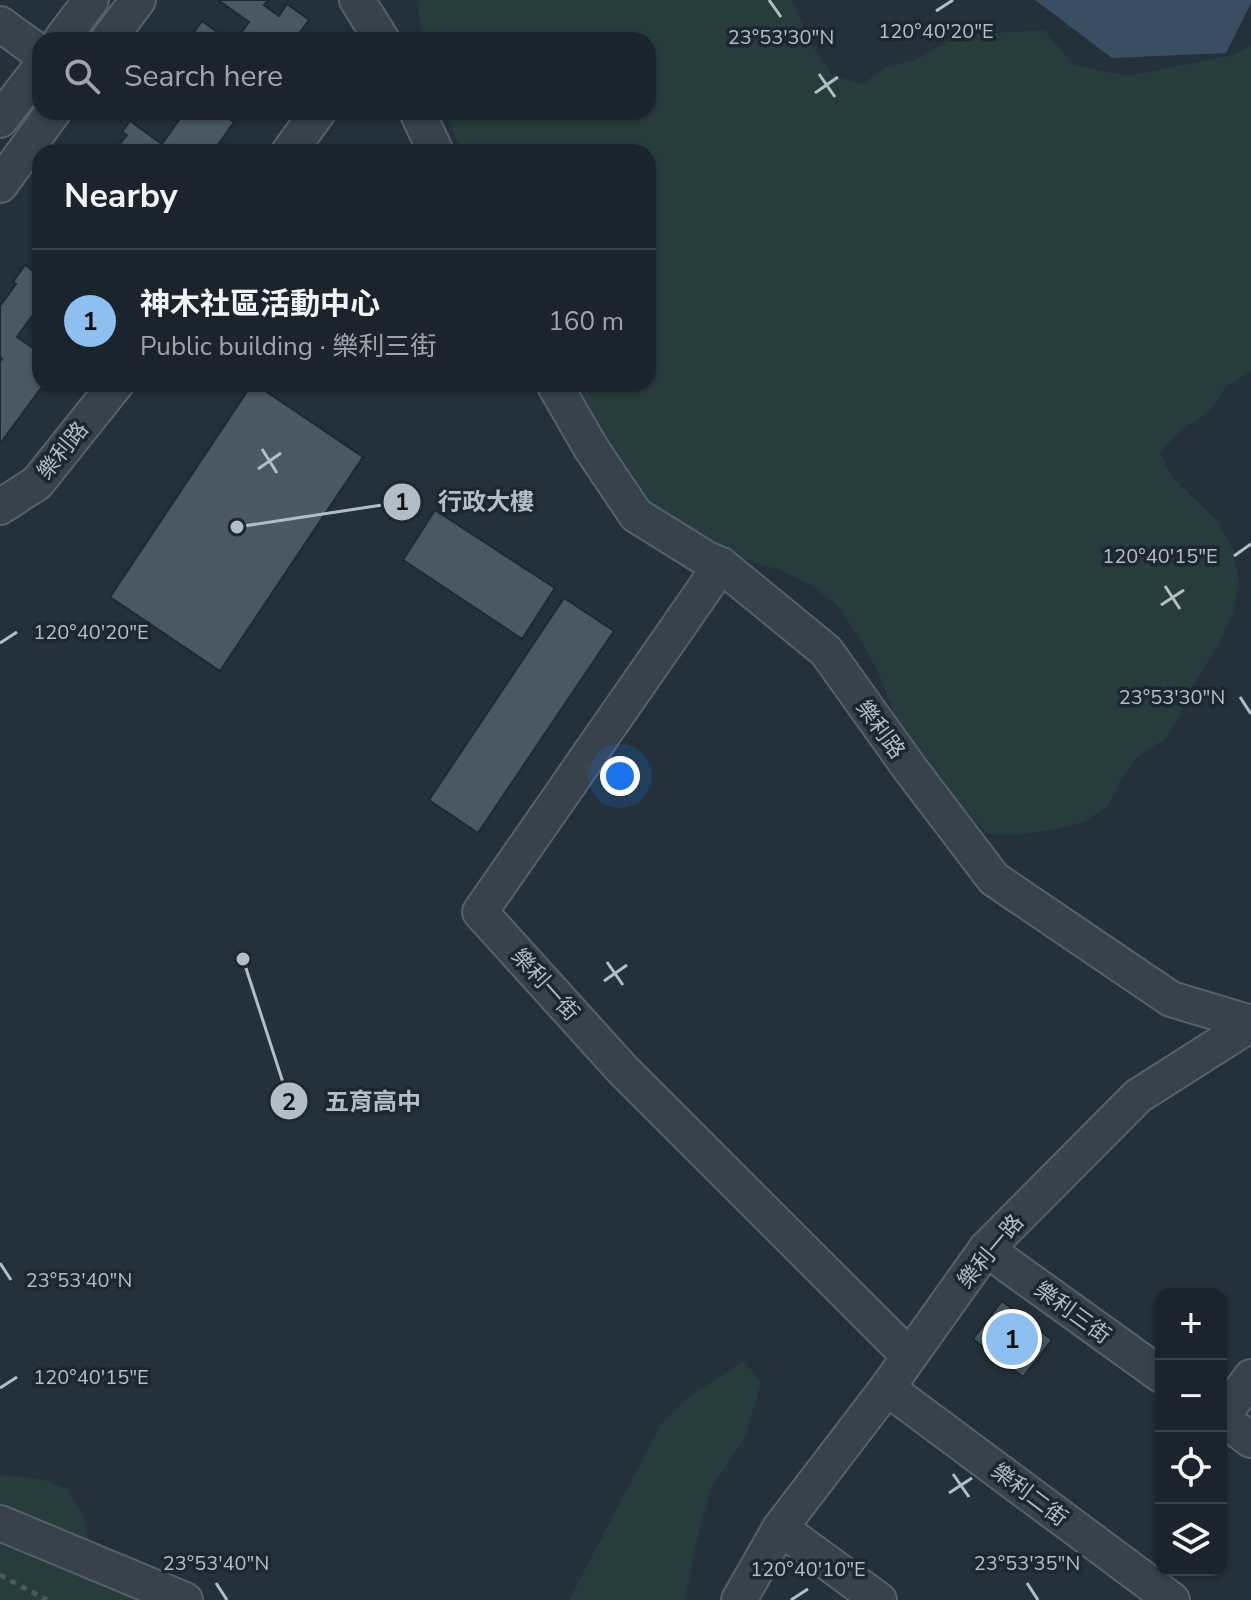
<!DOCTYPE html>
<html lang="en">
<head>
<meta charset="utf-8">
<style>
  body { margin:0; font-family:"Nunito Sans","Noto Sans TC",sans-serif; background:#242c34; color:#f1f3f6 }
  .controls { position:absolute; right:24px; bottom:24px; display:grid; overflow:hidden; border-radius:16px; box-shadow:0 2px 6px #0004 }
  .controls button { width:72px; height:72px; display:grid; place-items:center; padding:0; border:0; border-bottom:2px solid #394148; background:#1b242c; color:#f1f3f6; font:40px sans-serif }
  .you { position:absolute; left:620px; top:776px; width:28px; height:28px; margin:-20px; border:6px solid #fff; border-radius:50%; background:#1a73e8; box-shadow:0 0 0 12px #1a73e833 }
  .badge { display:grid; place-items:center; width:52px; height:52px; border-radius:50%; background:#8dbff1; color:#111; font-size:26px; font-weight:700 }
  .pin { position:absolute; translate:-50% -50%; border:4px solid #fff; box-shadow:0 2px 8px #0006 }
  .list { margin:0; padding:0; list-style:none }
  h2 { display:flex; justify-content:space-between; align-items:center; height:104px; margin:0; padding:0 32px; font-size:34px }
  h2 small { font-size:26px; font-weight:400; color:#a0a4a9 }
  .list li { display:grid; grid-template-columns:52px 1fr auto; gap:24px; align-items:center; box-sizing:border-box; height:144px; padding:0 32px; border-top:2px solid #394148 }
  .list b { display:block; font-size:30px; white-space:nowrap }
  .list p { margin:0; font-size:26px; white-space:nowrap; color:#a0a4a9 }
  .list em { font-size:26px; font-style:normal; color:#a0a4a9 }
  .icon { flex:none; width:44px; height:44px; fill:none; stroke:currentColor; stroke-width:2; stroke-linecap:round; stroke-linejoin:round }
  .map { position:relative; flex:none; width:1251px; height:1600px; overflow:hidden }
  .search { position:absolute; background:#1b242c; box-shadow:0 2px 6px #0004; left:32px; top:32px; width:624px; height:88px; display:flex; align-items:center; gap:20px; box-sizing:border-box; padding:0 28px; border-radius:24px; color:#a0a4a9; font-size:30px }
  .panel { position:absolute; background:#1b242c; box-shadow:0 2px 6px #0004; left:32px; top:144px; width:624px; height:248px; border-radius:24px }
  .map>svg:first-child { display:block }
</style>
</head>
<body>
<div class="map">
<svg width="1251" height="1600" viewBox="0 0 1251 1600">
  <rect width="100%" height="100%" fill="#24303a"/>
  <!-- green -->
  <g fill="#273d3c">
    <polygon points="418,0 792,0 813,47 832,75 862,84 887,67 917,59 947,42 978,34 1044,30 1074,65 1128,76 1233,55 1251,45 1251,371 1225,388 1209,412 1181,431 1160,453 1172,477 1219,523 1233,550 1239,583 1232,615 1221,640 1192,687 1179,717 1166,738 1137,757 1121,780 1109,805 1084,822 1053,830 1023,834 987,834 963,809 937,790 902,732 876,668 858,636 837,605 812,586 781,570 751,562 664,523 634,502 570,384 648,384 648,152 461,152 445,112 648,112 648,40 425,40 420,23"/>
    <polygon points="743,1361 761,1381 746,1436 711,1488 695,1548 685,1600 569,1600 661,1424 687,1398"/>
    <polygon points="0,1475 42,1479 69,1490 85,1520 90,1545 166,1600 0,1600"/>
  </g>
  <!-- water -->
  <polygon fill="#394e61" points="1035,0 1251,0 1251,3 1226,53 1112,58"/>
  <!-- building -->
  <g fill="#4a5863" stroke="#1f2932" stroke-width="2">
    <polygon points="218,0 268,0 264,5 279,16 287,4 309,20 294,40 236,40 249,22"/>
    <polygon points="202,21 228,40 193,40 190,38"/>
    <polygon points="174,112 220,112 234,122 213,152 114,152 127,135 122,132 130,121 162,144 181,117"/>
    <polygon points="25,265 40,276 40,315 35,312 17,337 40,353 40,384 44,384 0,444 0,361 2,359 0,357 0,306 16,284 13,282"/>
    <polygon points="252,384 255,384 363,457 220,671 110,597"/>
    <polygon points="435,510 555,588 522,639 403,560"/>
    <polygon points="564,598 614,631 478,833 429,800"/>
    <polygon points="1002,1301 1052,1340 1023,1377 973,1339"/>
  </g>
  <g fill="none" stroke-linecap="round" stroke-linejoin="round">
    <!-- minor casing -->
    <g stroke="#566069" stroke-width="38">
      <g id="minor">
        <polyline points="357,0 382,40"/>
        <polyline points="0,24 40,53"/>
        <polyline points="61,40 91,0"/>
        <polyline points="108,40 138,0"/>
        <polyline points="417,112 436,152"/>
        <polyline points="0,120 40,68"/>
        <polyline points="289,152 318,112"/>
        <polyline points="0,185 53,112"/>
        <polyline points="554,384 591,448 636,515 705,558 721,565 826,651 911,770 994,879 1171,999 1251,1023"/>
        <polyline points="0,507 37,483 116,384"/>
        <polyline points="721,565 480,912 623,1070 909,1356"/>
        <polyline points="986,1249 1161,1375"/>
        <polyline points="887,1388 1172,1600"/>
        <polyline points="1221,1418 1251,1377"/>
        <polyline points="1221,1418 1251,1440"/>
        <polyline points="0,1523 185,1600"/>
        <polyline points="780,1528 879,1600"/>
        <polyline points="739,1600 780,1528 887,1388 986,1249 1138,1096 1251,1024"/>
      </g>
    </g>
    <!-- path -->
    <polyline stroke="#465a5a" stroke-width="5" stroke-dasharray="6 6" stroke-linecap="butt" points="0,1575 47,1600"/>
    <!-- minor -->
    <use href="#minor" stroke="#38424b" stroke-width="34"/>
  </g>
  <!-- ticks -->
  <path fill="none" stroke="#b3bdc6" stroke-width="3" d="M769,0L781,17M936,11L953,0M819,74L835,97M815,93L838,77M262,449L277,473M258,469L281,453M1234,556L1251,544M1165,586L1180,609M1161,605L1184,590M0,643L17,632M1240,697L1251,714M607,962L623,985M604,981L627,965M0,1263L11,1280M0,1388L17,1377M953,1474L969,1497M949,1493L972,1478M216,1583L227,1600M1027,1583L1038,1600M791,1600L808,1589"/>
  <g text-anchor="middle" stroke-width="7" stroke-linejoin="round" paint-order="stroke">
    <!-- street labels -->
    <g font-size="22" fill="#b3bdc6" stroke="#1d2730">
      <text transform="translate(62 450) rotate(-51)" y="8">樂利路</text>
      <text transform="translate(881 729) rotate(54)" y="8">樂利路</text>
      <text transform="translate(546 984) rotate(48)" y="8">樂利一街</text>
      <text transform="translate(990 1251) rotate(-50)" y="8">樂利一路</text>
      <text transform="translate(1073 1312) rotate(36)" y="8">樂利三街</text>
      <text transform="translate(1030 1494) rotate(37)" y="8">樂利二街</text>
    </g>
  </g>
  <g font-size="20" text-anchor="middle" fill="#b3bdc6" stroke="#1d2730" stroke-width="7" stroke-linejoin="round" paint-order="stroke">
    <text x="936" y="38">120°40'20"E</text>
    <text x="781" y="44">23°53'30"N</text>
    <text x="1160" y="563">120°40'15"E</text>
    <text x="91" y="639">120°40'20"E</text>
    <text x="1172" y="704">23°53'30"N</text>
    <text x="79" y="1287">23°53'40"N</text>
    <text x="91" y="1384">120°40'15"E</text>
    <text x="216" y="1570">23°53'40"N</text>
    <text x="1027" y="1570">23°53'35"N</text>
    <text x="808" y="1576">120°40'10"E</text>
  </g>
  <!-- callouts -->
  <path fill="none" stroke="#b3bdc6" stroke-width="3" d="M237 527L402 502M243 959L289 1101"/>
  <g fill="#b3bdc6" stroke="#1d2730" stroke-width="3">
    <circle cx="237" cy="527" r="8"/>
    <circle cx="243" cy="959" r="8"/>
    <circle cx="402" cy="502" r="20"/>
    <circle cx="289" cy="1101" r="20"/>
  </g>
  <g font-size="24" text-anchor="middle" font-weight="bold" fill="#111">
    <text x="402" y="510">1</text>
    <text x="289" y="1110">2</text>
  </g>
  <g font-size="24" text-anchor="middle" font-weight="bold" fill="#b3bdc6" stroke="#1d2730" stroke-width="7" stroke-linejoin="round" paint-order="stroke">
    <text x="486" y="510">行政大樓</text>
    <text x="373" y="1110">五育高中</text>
  </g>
</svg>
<div class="controls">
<button>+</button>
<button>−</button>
<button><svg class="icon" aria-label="locate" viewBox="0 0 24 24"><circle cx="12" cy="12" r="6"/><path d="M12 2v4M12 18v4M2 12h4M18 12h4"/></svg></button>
<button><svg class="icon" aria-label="layers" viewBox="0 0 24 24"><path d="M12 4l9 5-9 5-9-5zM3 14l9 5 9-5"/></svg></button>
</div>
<div class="you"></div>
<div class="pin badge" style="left:1012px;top:1339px">1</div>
<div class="search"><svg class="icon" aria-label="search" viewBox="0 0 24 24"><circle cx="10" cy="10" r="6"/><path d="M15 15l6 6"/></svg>Search here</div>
<section class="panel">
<h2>Nearby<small></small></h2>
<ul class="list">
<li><span class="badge">1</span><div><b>神木社區活動中心</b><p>Public building · 樂利三街</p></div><em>160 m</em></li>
</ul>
</section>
</div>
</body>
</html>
